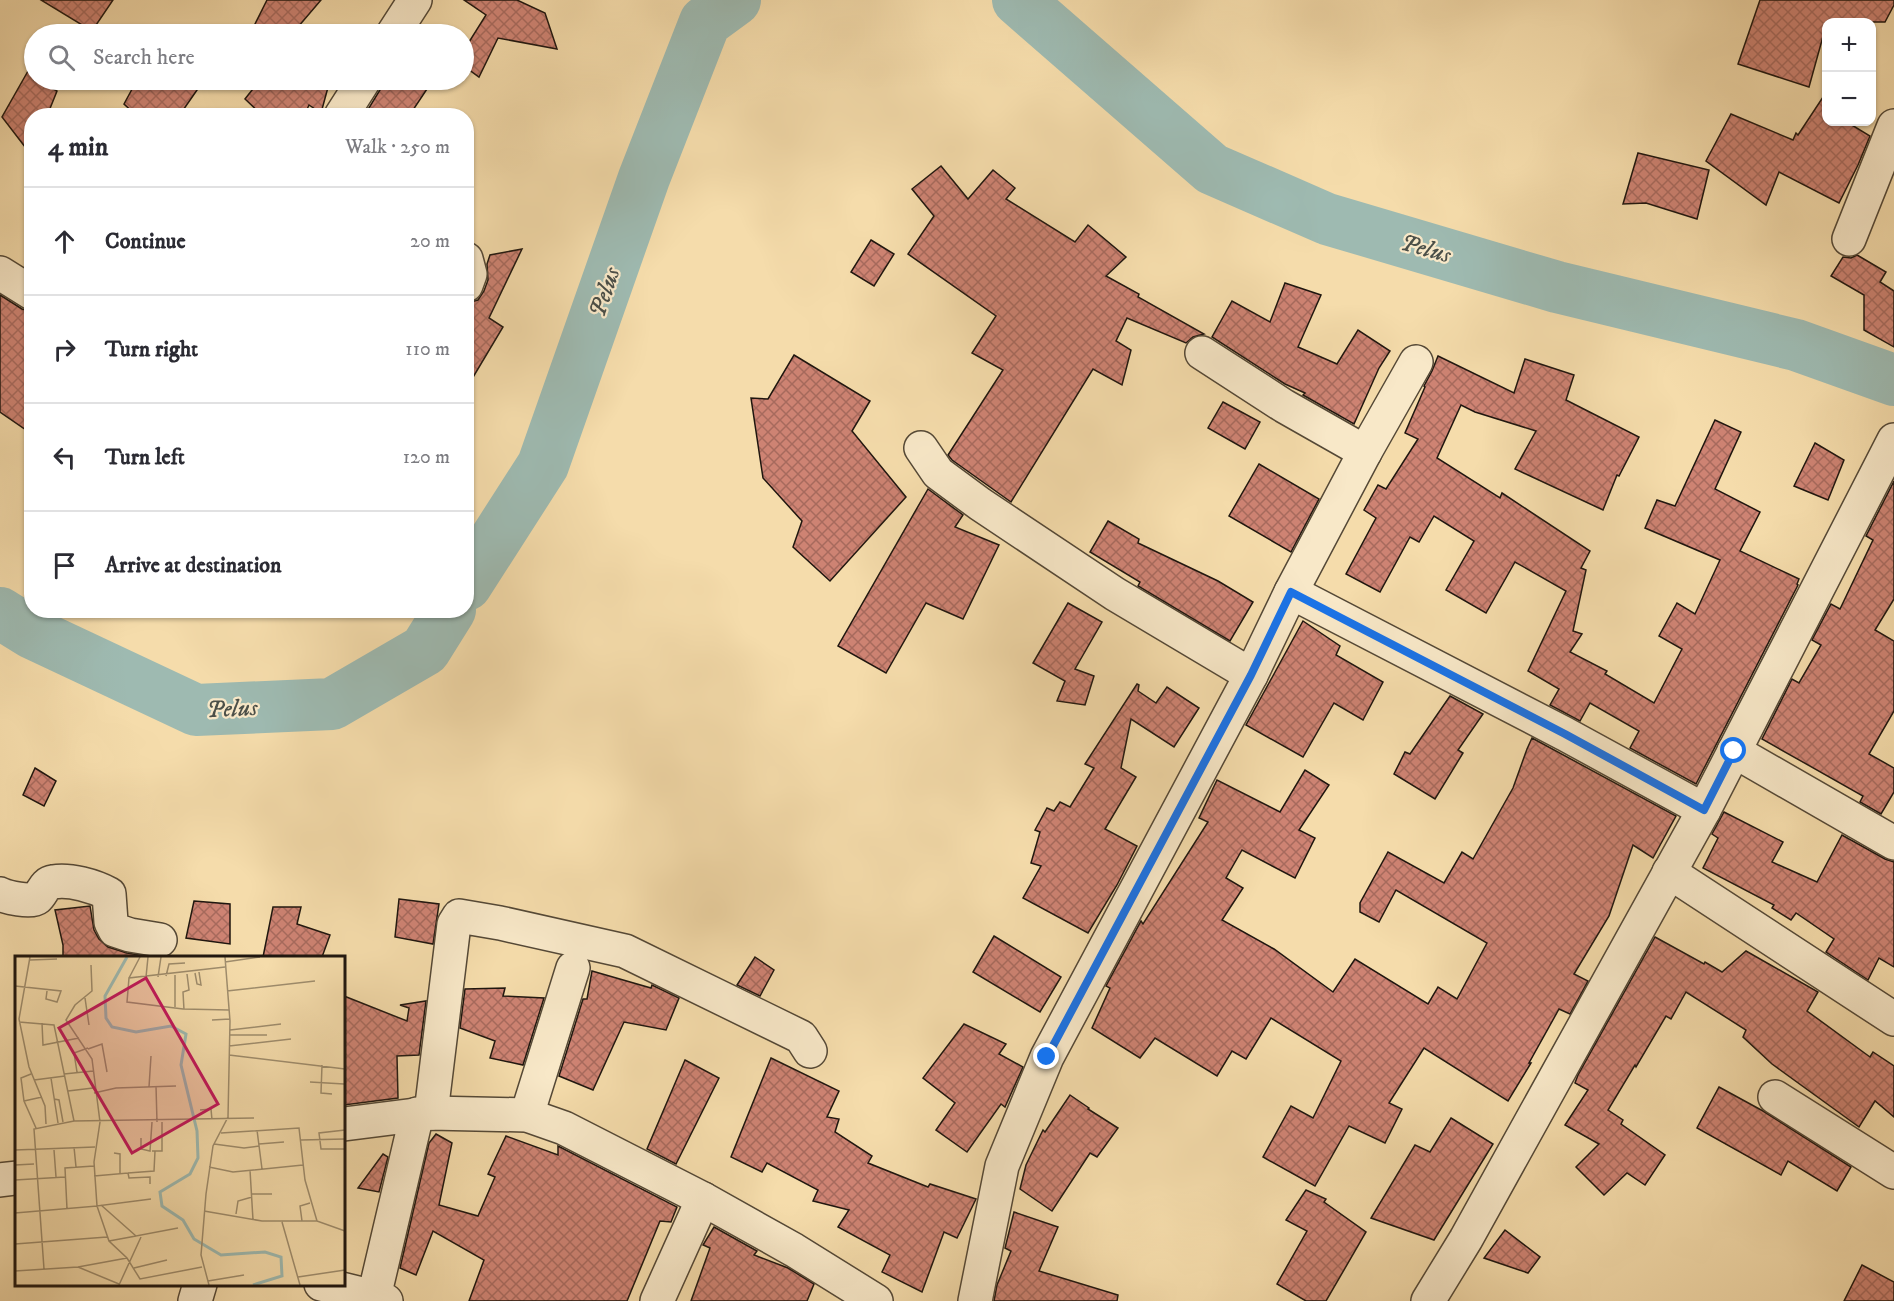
<!DOCTYPE html>
<html lang="en">
<head>
<meta charset="utf-8">
<style>
  body { margin:0; font-family:"IM FELL DW Pica",serif; background:#f7f7f7; color:#2b2b33 }
  .controls { position:absolute; right:18px; top:18px; display:grid; overflow:hidden; border-radius:12px; box-shadow:0 2px 4px #0004 }
  .controls button { width:54px; height:54px; display:grid; place-items:center; padding:0; border:0; border-bottom:2px solid #e1e1e2; background:#fff; color:#2b2b33; font:30px sans-serif }
  .stop { position:absolute; width:18px; height:18px; margin:-14px; border:4px solid #1a73e8; border-radius:50%; background:#fff }
  .stop.end { background:#1a73e8; border-color:#fff; box-shadow:0 2px 6px #0008 }
  .list { margin:0; padding:0; list-style:none }
  h2 { display:flex; justify-content:space-between; align-items:center; height:78px; margin:0; padding:0 24px; font-size:26px }
  h2 small { font-size:20px; font-weight:400; color:#7c7c81 }
  .list li { display:grid; grid-template-columns:39px 1fr auto; gap:18px; align-items:center; box-sizing:border-box; height:108px; padding:0 24px; border-top:2px solid #e1e1e2 }
  .list b { display:block; font-size:22px; white-space:nowrap }
  .list em { font-size:20px; font-style:normal; color:#7c7c81 }
  .icon { flex:none; width:33px; height:33px; fill:none; stroke:currentColor; stroke-width:2; stroke-linecap:round; stroke-linejoin:round }
  .map { position:relative; flex:none; width:1894px; height:1301px; overflow:hidden }
  .search { position:absolute; background:#fff; box-shadow:0 2px 4px #0004; left:24px; top:24px; width:450px; height:66px; display:flex; align-items:center; gap:15px; box-sizing:border-box; padding:0 21px; border-radius:33px; color:#7c7c81; font-size:22px }
  .panel { position:absolute; background:#fff; box-shadow:0 2px 4px #0004; left:24px; top:108px; width:450px; height:510px; border-radius:24px }
  .map>svg:first-child { display:block }
</style>
</head>
<body>
<div class="map">
<svg width="1894" height="1301" viewBox="0 0 1894 1301">
  <defs>
    <pattern id="building-cross-hatch" width="8" height="8" patternUnits="userSpaceOnUse" patternTransform="scale(1.5)"><rect width="8" height="8" fill="#ce8373"/><path d="M0 0l8 8M0 8l8-8" fill="none" stroke="#a76a5d"/></pattern>
  </defs>
  <rect width="100%" height="100%" fill="#f5dcab"/>
  <filter id="stains"><feTurbulence type="fractalNoise" baseFrequency=".00333" numOctaves="4"/><feColorMatrix values="0 0 0 0 .2 0 0 0 0 .09 0 0 0 0 .02 0 0 0 .5 -.17"/></filter>
  <radialGradient id="worn" r=".72"><stop offset=".6" stop-color="#630" stop-opacity="0"/><stop offset="1" stop-color="#630" stop-opacity=".3"/></radialGradient>
  <g fill="none" stroke-linecap="round" stroke-linejoin="round">
    <!-- river -->
    <g stroke="#9ebab1" stroke-width="52">
      <polyline points="1018,0 1212,169 1327,219 1557,287 1796,345 1894,380"/>
      <polyline points="466,585 543,465 644,178 705,22 735,0"/>
      <polyline points="0,613 32,633 196,710 332,704 425,650 450,610"/>
    </g>
  </g>
  <!-- building -->
  <g fill="url(#building-cross-hatch)" stroke="#1f160f" stroke-width="1.5">
    <polygon points="41,0 113,0 92,31"/>
    <polygon points="267,0 321,0 292,34 250,34"/>
    <polygon points="464,0 517,0 545,13 557,49 498,38 479,77 464,66 464,50 486,15"/>
    <polygon points="1760,0 1894,0 1894,5 1885,22 1827,22 1809,87 1738,64"/>
    <polygon points="32,64 32,75 34,77 34,80 39,80 57,91 47,116 32,116 32,156 2,117"/>
    <polygon points="137,80 204,80 179,116 137,116 124,104"/>
    <polygon points="260,80 330,80 321,113 309,105 304,116 263,116 245,99"/>
    <polygon points="383,80 433,80 409,116 364,116 380,90"/>
    <polygon points="1827,91 1827,122 1847,122 1870,136 1858,165 1839,203 1779,172 1766,205 1706,161 1731,114 1793,140 1796,133 1798,135"/>
    <polygon points="1638,153 1709,170 1697,219 1646,203 1623,204"/>
    <polygon points="941,166 968,199 993,170 1015,188 1006,199 1075,242 1088,225 1126,257 1106,276 1139,294 1138,297 1204,334 1193,337 1186,343 1127,318 1116,341 1131,350 1122,385 1093,369 1011,502 952,460 948,455 1003,370 972,353 996,316 908,254 934,216 912,189"/>
    <polygon points="871,240 894,254 874,286 851,272"/>
    <polygon points="522,249 489,318 503,327 466,389 466,303 478,300 484,291 488,280 487,264 490,255"/>
    <polygon points="1857,255 1886,272 1880,282 1894,291 1894,347 1864,330 1864,295 1831,276 1843,257 1851,258"/>
    <polygon points="1285,283 1321,295 1298,347 1337,364 1358,330 1390,351 1379,368 1354,424 1303,395 1305,393 1285,384 1212,337 1232,301 1270,322"/>
    <polygon points="0,295 22,309 32,312 32,434 0,412"/>
    <polygon points="794,355 870,401 852,431 906,497 830,581 793,547 802,521 763,478 751,398 768,399"/>
    <polygon points="1438,356 1514,393 1525,359 1574,375 1566,400 1639,437 1619,476 1617,475 1603,510 1515,469 1536,431 1475,412 1461,405 1437,458 1500,498 1502,493 1590,551 1581,568 1586,570 1573,631 1582,634 1570,652 1607,671 1605,674 1654,703 1682,649 1659,636 1677,603 1695,614 1720,560 1645,528 1657,500 1675,506 1715,420 1741,432 1715,489 1760,512 1740,551 1799,579 1797,584 1798,585 1696,784 1630,748 1639,731 1590,703 1580,721 1550,705 1559,689 1528,671 1566,591 1515,562 1486,613 1446,590 1474,541 1434,516 1419,542 1410,537 1380,592 1346,574 1376,518 1364,510 1378,485 1386,489 1418,439 1405,433 1425,387 1424,386 1432,371"/>
    <polygon points="1223,402 1260,422 1245,449 1208,428"/>
    <polygon points="1815,443 1844,460 1828,500 1794,486"/>
    <polygon points="1259,464 1319,499 1291,552 1229,516"/>
    <polygon points="1894,481 1894,599 1875,630 1894,641 1894,711 1869,754 1894,768 1894,792 1881,814 1860,802 1863,796 1762,739 1792,679 1799,683 1821,645 1812,640 1831,604 1840,609 1873,540 1866,536"/>
    <polygon points="928,489 963,515 955,527 999,545 963,619 926,603 886,673 838,646"/>
    <polygon points="1108,521 1139,539 1138,543 1218,581 1253,602 1230,641 1138,586 1140,582 1090,552"/>
    <polygon points="1068,603 1102,622 1075,669 1094,676 1085,705 1057,701 1065,681 1033,663"/>
    <polygon points="1303,621 1340,646 1336,655 1383,682 1363,720 1334,703 1303,757 1246,725"/>
    <polygon points="1137,684 1139,685 1138,691 1156,703 1167,687 1199,708 1174,747 1131,719 1121,768 1136,777 1105,829 1137,846 1117,885 1088,933 1023,898 1041,866 1031,863 1040,832 1035,830 1047,808 1054,811 1060,802 1070,807 1094,768 1085,764"/>
    <polygon points="1450,696 1483,714 1458,750 1463,753 1435,799 1394,774 1405,752 1410,754"/>
    <polygon points="1532,738 1676,816 1653,858 1633,845 1609,916 1574,974 1588,981 1570,1014 1559,1009 1529,1063 1531,1063 1508,1101 1424,1048 1389,1103 1402,1109 1385,1143 1349,1126 1315,1186 1263,1157 1291,1106 1313,1118 1341,1061 1271,1018 1246,1059 1232,1051 1217,1076 1155,1038 1140,1058 1092,1028 1110,988 1106,986 1141,921 1143,924 1208,822 1199,818 1217,780 1280,812 1305,770 1329,785 1299,830 1315,838 1295,878 1242,850 1226,878 1243,888 1222,920 1274,949 1333,992 1355,959 1428,1004 1438,987 1457,999 1487,943 1396,890 1379,922 1360,912 1360,903 1388,852 1444,883 1462,852 1473,859 1513,788 1527,749"/>
    <polygon points="35,768 56,781 44,806 23,795"/>
    <polygon points="1724,812 1783,842 1772,862 1817,882 1842,835 1885,859 1894,862 1894,967 1879,958 1868,980 1826,952 1834,939 1796,913 1791,920 1772,908 1774,905 1703,868 1718,838 1712,834"/>
    <polygon points="399,899 439,904 433,944 395,937"/>
    <polygon points="194,901 230,904 230,944 186,938"/>
    <polygon points="90,906 94,930 99,939 108,947 127,953 151,957 63,957 63,945 55,910"/>
    <polygon points="273,907 301,907 297,924 330,935 322,957 263,957"/>
    <polygon points="994,936 1061,977 1040,1012 973,972"/>
    <polygon points="1655,937 1704,964 1705,962 1722,972 1746,951 1818,992 1807,1011 1870,1057 1873,1052 1894,1066 1894,1117 1875,1101 1859,1127 1772,1064 1743,1037 1746,1030 1686,992 1671,1019 1666,1016 1636,1067 1635,1065 1608,1110 1623,1120 1621,1124 1665,1155 1645,1185 1627,1173 1604,1195 1576,1167 1599,1144 1565,1125 1588,1090 1575,1083 1578,1075"/>
    <polygon points="755,957 774,970 760,996 737,985"/>
    <polygon points="592,971 651,988 652,985 679,998 666,1030 624,1022 593,1090 559,1076 583,999 587,999"/>
    <polygon points="505,988 503,996 544,998 523,1065 490,1058 495,1041 460,1028 465,989"/>
    <polygon points="344,996 407,1021 409,1008 400,1005 426,1001 419,1055 397,1056 398,1098 344,1105"/>
    <polygon points="964,1024 1006,1044 999,1054 1023,1067 1005,1107 1001,1104 967,1152 936,1130 955,1103 923,1078"/>
    <polygon points="771,1058 839,1091 827,1117 839,1119 835,1132 872,1156 868,1163 928,1187 930,1184 976,1199 957,1238 944,1232 922,1292 882,1272 890,1255 838,1227 849,1210 813,1201 818,1190 767,1163 762,1172 731,1157"/>
    <polygon points="685,1060 719,1078 676,1164 647,1149"/>
    <polygon points="1719,1087 1763,1111 1851,1167 1837,1191 1788,1161 1781,1175 1697,1128"/>
    <polygon points="1070,1095 1089,1108 1088,1109 1118,1128 1097,1157 1090,1153 1052,1211 1020,1189 1026,1165 1043,1130 1045,1132"/>
    <polygon points="1451,1118 1493,1144 1434,1240 1371,1218 1415,1145 1430,1152"/>
    <polygon points="436,1134 452,1143 439,1205 478,1216 495,1177 488,1174 506,1136 558,1155 558,1146 677,1207 671,1222 660,1221 627,1301 469,1301 484,1260 433,1231 416,1275 400,1268 429,1143"/>
    <polygon points="383,1154 388,1157 379,1192 358,1188"/>
    <polygon points="1306,1190 1326,1199 1324,1202 1366,1232 1326,1301 1306,1301 1277,1284 1307,1231 1286,1220"/>
    <polygon points="1014,1212 1058,1227 1039,1271 1118,1295 1117,1301 994,1301 997,1285 1011,1251 1005,1248"/>
    <polygon points="714,1227 757,1251 754,1255 788,1268 814,1284 807,1301 691,1301 710,1248 703,1245"/>
    <polygon points="1505,1230 1540,1257 1528,1273 1484,1258"/>
    <polygon points="1862,1265 1894,1282 1894,1301 1844,1301"/>
  </g>
  <g fill="none" stroke-linecap="round" stroke-linejoin="round">
    <!-- minor casing -->
    <g stroke="#544836" stroke-width="36">
      <g id="minor">
        <polyline points="393,34 415,0"/>
        <polyline points="341,116 364,80"/>
        <polyline points="1849,239 1894,126"/>
        <polyline points="466,259 470,274 466,285"/>
        <polyline points="0,273 32,293"/>
        <polyline points="1202,353 1284,406 1365,452"/>
        <polyline points="921,448 938,473 980,504 1115,594 1251,675"/>
        <polyline points="1291,592 1565,734 1704,810"/>
        <polyline points="1734,751 1894,843"/>
        <polyline points="1669,872 1894,1019"/>
        <path d="M0,894C6,897 31,903 37,898C43,893 44,883 53,882C70,879 94,886 109,894L111,922L115,930L130,935L160,940"/>
        <polyline points="1775,1097 1894,1172"/>
        <polyline points="431,1113 454,924 459,916 500,923 625,951 801,1037 810,1051"/>
        <polyline points="527,1115 573,968"/>
        <polyline points="344,1124 431,1113 527,1115 564,1128 703,1199 794,1250 876,1301"/>
        <polyline points="0,1180 16,1178"/>
        <polyline points="321,1284 374,1297"/>
        <polyline points="195,1301 200,1284"/>
        <polyline points="386,1301 374,1297 417,1114"/>
        <polyline points="657,1301 703,1199"/>
        <polyline points="975,1301 1002,1166 1047,1057 1251,675 1291,592 1365,452 1416,362"/>
        <polyline points="1428,1301 1466,1239 1704,810 1894,440"/>
      </g>
    </g>
    <!-- minor -->
    <use href="#minor" stroke="#f8e8c8" stroke-width="33"/>
  </g>
  <g fill="none" stroke-linecap="round" stroke-linejoin="round">
    <!-- route -->
    <polyline stroke="#1a73e8" stroke-width="8" points="1047,1057 1251,675 1291,592 1565,734 1704,810 1734,751"/>
  </g>
  <g text-anchor="middle" stroke-width="4.5" stroke-linejoin="round" paint-order="stroke">
    <!-- water labels -->
    <g font-size="24" font-style="italic" fill="#4b4f48" stroke="#f8e8c8">
      <text transform="translate(1426 248) rotate(16)" y="8">Pelus</text>
      <text transform="translate(604 292) rotate(-71)" y="8">Pelus</text>
      <text transform="translate(232 708) rotate(-2)" y="8">Pelus</text>
    </g>
  </g>
  <!-- overview -->
  <g transform="translate(15 956)">
    <rect width="330" height="330" fill="#f5dcab"/>
    <path fill="none" stroke="#9ebab1" stroke-width="3" d="M112,1L90,40L91,62L97,71L121,76L156,70L171,78L166,109L182,175L183,202L175,218L145,236L147,250L168,264L179,283L206,299L250,296L266,301L267,320L238,329"/>
    <path fill="none" stroke="#9f8d6d" stroke-width="1.5" d="M15,1L4,63L14,111L30,150L31,168M15,4L42,3M210,6L245,1M76,9L77,35L60,49L51,64L77,103L85,166L79,206L82,250L136,243M210,11L114,22L112,46L168,53L214,54M180,17L182,28L186,29L184,16M160,19V51M151,20L154,8L170,7M131,21L133,1M143,21L146,1M114,22L125,1M0,30L46,35L42,46L31,43L32,35M212,35L300,25M70,42L74,69M169,54L168,36L174,34L172,18M197,64L215,63M4,66L39,69L59,165M27,67L28,89L64,82M215,74L266,68M215,79H252M214,90L276,83M73,93L87,88L92,116M214,99L330,113M307,109L306,137L317,138M62,116L59,97L73,92M16,118L6,122L9,145L21,172M49,118L78,115M36,122L43,167M19,124L50,120M295,126L329,128M141,130L142,166M134,131L136,100M53,135L78,132M79,137L101,132L161,130M39,143L44,144L48,166M9,145L27,141M185,154L196,153L197,164M242,174L247,213M330,174L304,177L306,193H330M206,177L284,172L290,224L302,265M126,182V193L135,195L137,166M286,184L330,183M199,188L229,192L244,190M244,188L269,186M59,191L61,211M0,194L80,191M39,194L41,221M137,195H147V166M99,197L105,198V217M0,209L19,208M194,211L218,216L288,209M235,214L238,264M113,217L139,215L140,195M79,220L113,217L114,222L135,221V228M0,224L50,221M237,238H257M86,249L121,280L163,272M52,253L50,212L79,210M189,255L247,265H302L330,275M0,257L82,250L94,285L112,302L125,323L187,311M221,258L223,245L237,241M287,265L285,250L295,247M267,266L285,329M94,285L121,280M0,288L92,281M63,311L104,328M119,312L152,304M29,313L19,173L59,165L239,162M0,315L63,311L112,302M283,321L330,314M193,325L229,319M104,329L126,281M194,329L186,299L191,238L198,190L213,161L215,65L210,1"/>
    <path fill="#c2185b" fill-opacity="0.15" stroke="#c2185b" stroke-width="3" d="M131,22L203,148L117,197L44,72Z"/>
    <rect width="330" height="330" fill="none" stroke="#1f160f" stroke-width="3"/>
  </g>
  <rect width="100%" height="100%" filter="url(#stains)"/>
  <rect width="100%" height="100%" fill="url(#worn)"/>
</svg>
<div class="controls">
<button>+</button>
<button>−</button>
</div>
<div class="stop" style="left:1734px;top:751px"></div>
<div class="stop end" style="left:1047px;top:1057px"></div>
<div class="search"><svg class="icon" aria-label="search" viewBox="0 0 24 24"><circle cx="10" cy="10" r="6"/><path d="M15 15l6 6"/></svg>Search here</div>
<section class="panel">
<h2>4 min<small>Walk · 250 m</small></h2>
<ul class="list">
<li><svg class="icon" aria-label="ahead" viewBox="0 0 24 24"><path d="M12 20V5M6 11l6-6 6 6"/></svg><div><b>Continue</b></div><em>20 m</em></li>
<li><svg class="icon" aria-label="right" viewBox="0 0 24 24"><path d="M7 20v-9h11M14 6l5 5-5 5"/></svg><div><b>Turn right</b></div><em>110 m</em></li>
<li><svg class="icon" aria-label="left" viewBox="0 0 24 24"><path d="M17 20v-9H6M10 6l-5 5 5 5"/></svg><div><b>Turn left</b></div><em>120 m</em></li>
<li><svg class="icon" aria-label="arrive" viewBox="0 0 24 24"><path d="M6 21V4h12l-3 4 3 4H6"/></svg><div><b>Arrive at destination</b></div></li>
</ul>
</section>
</div>
</body>
</html>
